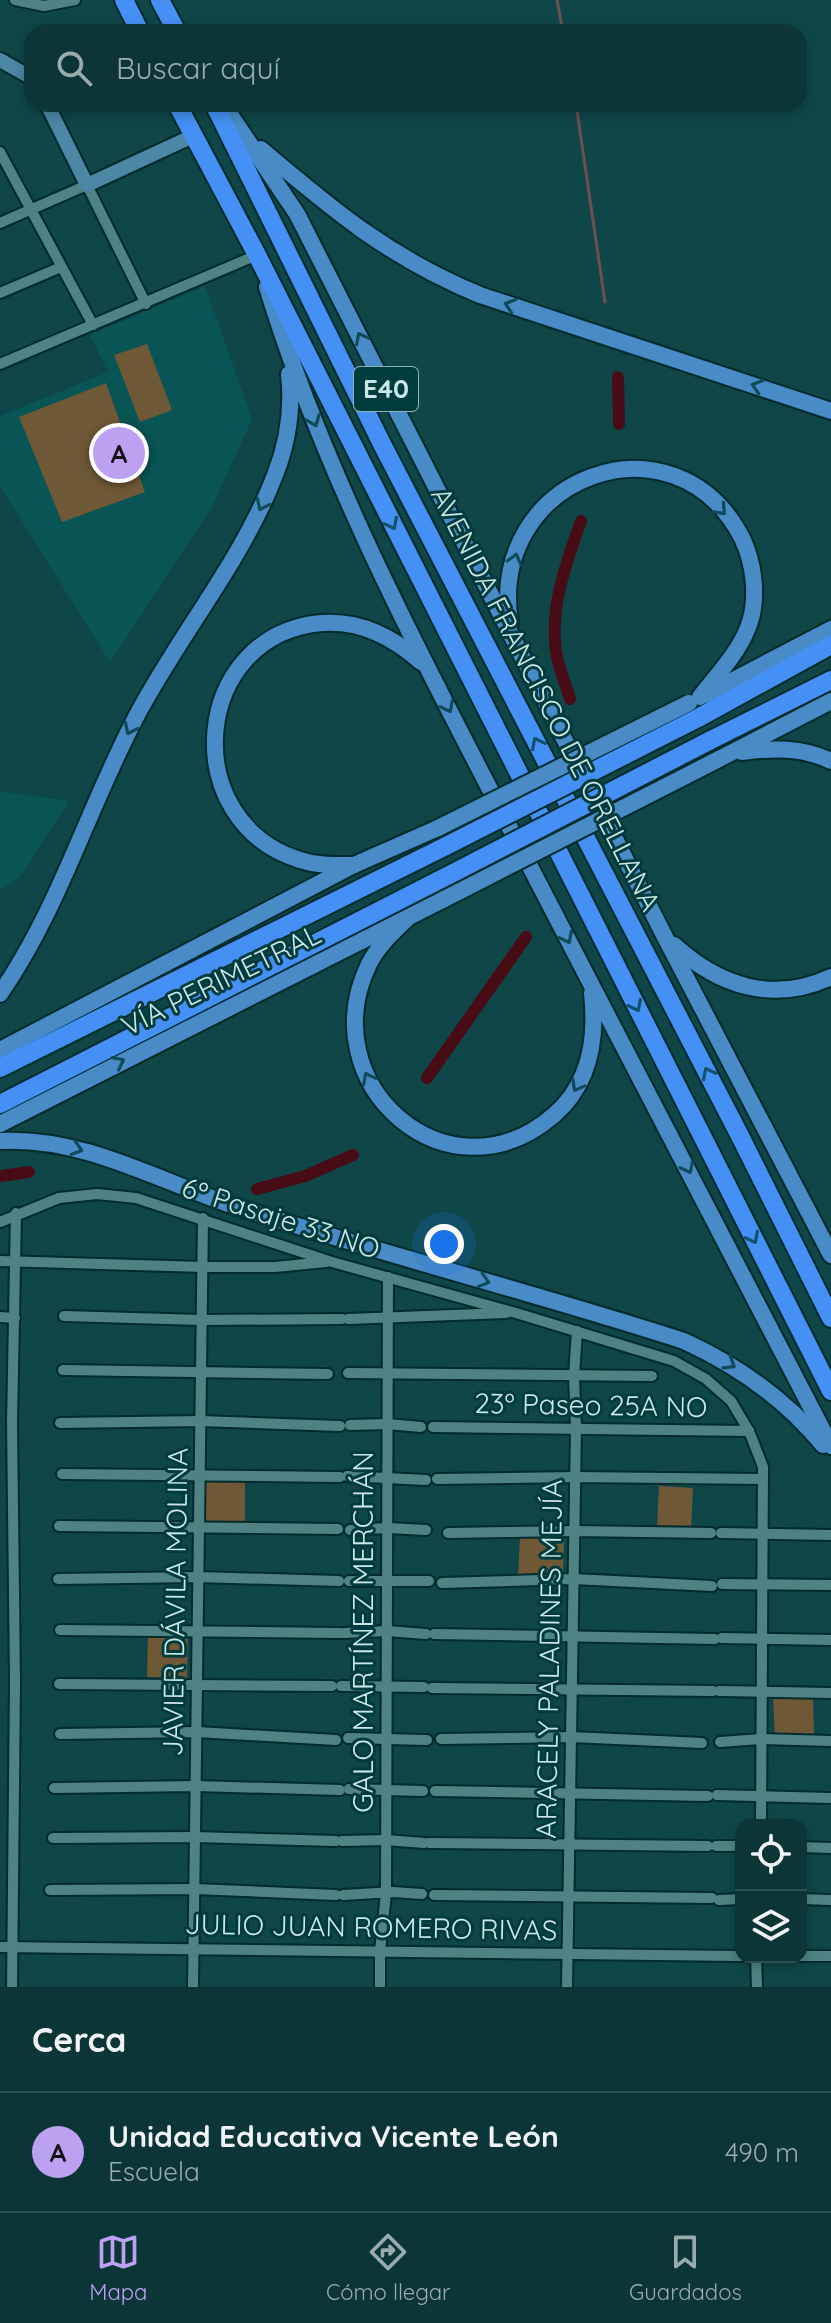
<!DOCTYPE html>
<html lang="es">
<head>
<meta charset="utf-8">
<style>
  body { margin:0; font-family:Quicksand,sans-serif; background:#143d3e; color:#f1f3f6 }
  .controls { position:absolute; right:24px; bottom:24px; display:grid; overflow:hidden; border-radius:16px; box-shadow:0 4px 12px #0003 }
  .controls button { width:72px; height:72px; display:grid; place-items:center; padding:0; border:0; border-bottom:2px solid #2b5051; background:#0b3536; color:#f1f3f6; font:40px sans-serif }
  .you { position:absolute; left:444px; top:1244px; width:28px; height:28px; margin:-20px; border:6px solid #fff; border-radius:50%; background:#1a73e8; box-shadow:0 0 0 12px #1a73e833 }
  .badge { display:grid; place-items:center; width:52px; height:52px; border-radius:50%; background:#bca0f2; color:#111; font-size:26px; font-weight:700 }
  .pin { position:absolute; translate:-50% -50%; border:4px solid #fff; box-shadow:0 2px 8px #0006 }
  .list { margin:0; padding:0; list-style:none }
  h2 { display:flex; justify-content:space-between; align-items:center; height:104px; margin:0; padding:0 32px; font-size:34px }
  h2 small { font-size:26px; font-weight:400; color:#9aabad }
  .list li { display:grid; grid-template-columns:52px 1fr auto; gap:24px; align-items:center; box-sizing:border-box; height:120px; padding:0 32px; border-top:2px solid #2b5051 }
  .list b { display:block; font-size:30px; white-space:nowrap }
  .list p { margin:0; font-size:26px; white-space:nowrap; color:#9aabad }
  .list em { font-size:26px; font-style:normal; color:#9aabad }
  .icon { flex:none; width:44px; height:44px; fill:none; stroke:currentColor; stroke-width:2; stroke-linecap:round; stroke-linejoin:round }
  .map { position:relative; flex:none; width:831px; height:1987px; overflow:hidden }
  .search { position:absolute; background:#0b3536; box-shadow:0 4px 12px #0003; left:24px; right:24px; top:24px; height:88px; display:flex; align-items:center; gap:20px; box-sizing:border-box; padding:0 28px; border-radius:24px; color:#9aabad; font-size:30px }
  .sheet { height:224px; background:#0b3536 }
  nav { display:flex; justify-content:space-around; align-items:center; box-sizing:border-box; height:112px; border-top:2px solid #2b5051; background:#0b3536; font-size:22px; color:#9aabad }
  nav a { display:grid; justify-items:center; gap:4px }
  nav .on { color:#bca0f2 }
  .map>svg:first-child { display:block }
</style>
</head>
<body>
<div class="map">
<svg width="831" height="1987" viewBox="0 0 831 1987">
  <rect width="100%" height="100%" fill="#0f4748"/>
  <!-- built -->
  <g fill="#095455">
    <polygon points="205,286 252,419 212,507 110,662 0,486 0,416 108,372 90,335"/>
    <polygon points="0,791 69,801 20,877 0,890"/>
  </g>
  <!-- green -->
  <g fill="#6f5836">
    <polygon points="147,344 172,410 140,422 114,355"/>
    <polygon points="106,383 145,492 62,522 19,417"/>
    <polygon points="202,1481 245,1481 245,1523 201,1522"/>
    <polygon points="659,1486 693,1488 691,1530 657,1527"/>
    <polygon points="564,1535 563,1576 518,1577 520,1536"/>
    <polygon points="148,1635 188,1636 187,1678 147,1677"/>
    <polygon points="773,1696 813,1696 814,1737 775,1737"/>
  </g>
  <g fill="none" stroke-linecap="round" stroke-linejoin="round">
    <!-- stream -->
    <g stroke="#6f4d54" stroke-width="3">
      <polyline points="557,0 563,32"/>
      <polyline points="576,104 605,302"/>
    </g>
    <!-- canal -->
    <g stroke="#480c16" stroke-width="12">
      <polyline points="618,377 619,424"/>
      <path d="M570,699C566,685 560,671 557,657C548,611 566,563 581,521"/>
      <polyline points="427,1078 526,937"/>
      <polyline points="0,1176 29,1172"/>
      <polyline points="257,1189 305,1176 353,1155"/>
    </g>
    <!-- street casing -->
    <g stroke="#012b2c" stroke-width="14">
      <g id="street">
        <polyline points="15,0 44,6 75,0"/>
        <polyline points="0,152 93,325"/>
        <polyline points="0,223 87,185 146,304"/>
        <polyline points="0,293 61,267"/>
        <polyline points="0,364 257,255"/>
        <polyline points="0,1222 59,1198 97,1194 136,1198 332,1262 516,1313 674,1361 706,1379 731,1401 749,1431 763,1467 761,1825"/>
        <polyline points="0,1261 203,1267 275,1267 326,1262"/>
        <polyline points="64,1316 202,1320 342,1319"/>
        <polyline points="0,1317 15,1318"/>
        <polyline points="348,1319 506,1313"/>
        <polyline points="63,1370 328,1374"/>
        <polyline points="348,1373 652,1376"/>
        <polyline points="60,1423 201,1421 340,1426"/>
        <polyline points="350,1425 388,1424 421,1427"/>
        <polyline points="433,1427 749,1431"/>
        <polyline points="62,1474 340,1477"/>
        <polyline points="347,1476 426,1480"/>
        <polyline points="437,1479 575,1477 763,1479"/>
        <polyline points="59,1526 338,1529"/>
        <polyline points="350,1530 388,1528 426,1530"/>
        <polyline points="448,1533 575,1531 711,1533"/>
        <polyline points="721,1533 831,1535"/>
        <polyline points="58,1579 199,1577 339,1581"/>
        <polyline points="349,1581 429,1581"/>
        <polyline points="442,1583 574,1579 712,1586"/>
        <polyline points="722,1584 831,1585"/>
        <polyline points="60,1630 340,1633"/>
        <polyline points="344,1633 387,1631 426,1634"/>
        <polyline points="434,1634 715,1639"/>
        <polyline points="722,1638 831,1640"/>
        <polyline points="59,1684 332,1686"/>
        <polyline points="341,1686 424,1687"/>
        <polyline points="432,1688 713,1691"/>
        <polyline points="719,1691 831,1693"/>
        <polyline points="60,1734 197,1732 336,1740"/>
        <polyline points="348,1738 427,1740"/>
        <polyline points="441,1739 572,1737 702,1743"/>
        <polyline points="720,1742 761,1739 831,1741"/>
        <polyline points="54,1788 196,1786 340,1790"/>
        <polyline points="349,1789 423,1791"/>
        <polyline points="435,1791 708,1796"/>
        <polyline points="717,1795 831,1798"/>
        <polyline points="53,1838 196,1837 336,1841"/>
        <polyline points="342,1841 386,1840 424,1843"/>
        <polyline points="429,1843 708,1846"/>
        <polyline points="716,1846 741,1846"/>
        <polyline points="801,1847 831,1848"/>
        <polyline points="50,1890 195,1889 336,1895"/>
        <polyline points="343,1895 393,1892 422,1894"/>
        <polyline points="434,1895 712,1898"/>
        <polyline points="801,1899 831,1900"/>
        <polyline points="719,1900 741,1899"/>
        <polyline points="0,1947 741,1956"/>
        <polyline points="801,1956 831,1956"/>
        <polyline points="756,1957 757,1987"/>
        <polyline points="12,1987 15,1681 12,1423 16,1213"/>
        <polyline points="193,1987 203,1218"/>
        <polyline points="380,1987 380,1951 386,1893 388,1277"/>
        <polyline points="567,1987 576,1427 574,1376 577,1331"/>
      </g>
    </g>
    <!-- secondary casing -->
    <g stroke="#012b2c" stroke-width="18">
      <g id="secondary">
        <polyline points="0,60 32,78"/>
        <polyline points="47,104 87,185 193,136"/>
      </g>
    </g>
    <!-- primary casing -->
    <g stroke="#012b2c" stroke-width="20">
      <g id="primary">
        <polyline points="223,104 297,214 666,939 831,1255"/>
        <path d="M261,149C334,211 390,258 480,295L831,411"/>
        <path d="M267,287C325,477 420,654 511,830C618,1035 725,1240 831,1446"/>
        <path d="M510,622C487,476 675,408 742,538C754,563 758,596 750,622C741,650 718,674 700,697"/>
        <polyline points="705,695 831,629"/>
        <path d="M742,752C773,748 802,747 831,761"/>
        <polyline points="719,759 831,701"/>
        <path d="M354,865C336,865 318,866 300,860C176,822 191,634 322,623C361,620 393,637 421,662"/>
        <path d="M408,918C393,932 378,946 369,964C310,1085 449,1206 554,1115C590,1084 597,1038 592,993"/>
        <path d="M674,945C719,986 773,1004 831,977"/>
        <path d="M0,994C59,909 88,808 136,717C179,635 242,561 275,475C288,442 293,409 289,374"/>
        <polyline points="0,1050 354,865 438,828"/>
        <polyline points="0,1124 468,887"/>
        <path d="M0,1141C83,1136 160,1182 237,1207C385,1255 536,1293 684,1341C738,1366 785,1398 823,1445"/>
      </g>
    </g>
    <!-- highway casing -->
    <g stroke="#012b2c" stroke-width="22">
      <g id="highway">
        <polyline points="124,0 140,32"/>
        <polyline points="160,0 177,32"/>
        <polyline points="177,104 257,255 831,1391"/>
        <polyline points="214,104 382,444 740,1136 831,1318"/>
        <polyline points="698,718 831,645"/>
        <polyline points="709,741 831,680"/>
        <polyline points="0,1068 446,846"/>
        <polyline points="0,1104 459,870"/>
      </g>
    </g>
    <!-- street -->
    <use href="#street" stroke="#4f8383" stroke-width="10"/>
    <!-- secondary -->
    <use href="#secondary" stroke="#4c87a5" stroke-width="14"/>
    <!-- primary -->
    <use href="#primary" stroke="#498bc7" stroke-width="16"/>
    <!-- highway -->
    <use href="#highway" stroke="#4590f4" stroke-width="18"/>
    <!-- primary-bridge casing -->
    <g stroke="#012b2c" stroke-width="20" stroke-linecap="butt">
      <g id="primary-bridge">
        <polyline points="438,828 689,703"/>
        <polyline points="468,887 719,759"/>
      </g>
    </g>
    <!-- highway-bridge casing -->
    <g stroke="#012b2c" stroke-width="22" stroke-linecap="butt">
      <g id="highway-bridge">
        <polyline points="446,846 698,718"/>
        <polyline points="459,870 709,741"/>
      </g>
    </g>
    <!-- primary-bridge -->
    <use href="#primary-bridge" stroke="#498bc7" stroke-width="16"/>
    <!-- highway-bridge -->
    <use href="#highway-bridge" stroke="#4590f4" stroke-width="18"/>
  </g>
  <!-- one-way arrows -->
  <defs><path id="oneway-chevron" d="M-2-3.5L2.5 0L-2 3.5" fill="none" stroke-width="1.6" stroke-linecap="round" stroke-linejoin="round" transform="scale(2)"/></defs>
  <g stroke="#0f4c59">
    <use href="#oneway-chevron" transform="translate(510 305) rotate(-162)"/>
    <use href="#oneway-chevron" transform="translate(361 338) rotate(-117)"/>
    <use href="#oneway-chevron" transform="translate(757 386) rotate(-162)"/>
    <use href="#oneway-chevron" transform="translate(314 421) rotate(69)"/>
    <use href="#oneway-chevron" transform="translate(262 505) rotate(115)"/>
    <use href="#oneway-chevron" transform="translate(721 510) rotate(47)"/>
    <use href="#oneway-chevron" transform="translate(515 559) rotate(-75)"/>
    <use href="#oneway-chevron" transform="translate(448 707) rotate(63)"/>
    <use href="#oneway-chevron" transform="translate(130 729) rotate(115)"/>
    <use href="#oneway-chevron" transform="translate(567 938) rotate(63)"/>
    <use href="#oneway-chevron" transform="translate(119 1062) rotate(-27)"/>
    <use href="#oneway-chevron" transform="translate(368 1078) rotate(-117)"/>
    <use href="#oneway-chevron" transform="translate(577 1086) rotate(119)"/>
    <use href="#oneway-chevron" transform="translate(77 1149) rotate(17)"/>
    <use href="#oneway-chevron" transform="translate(688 1168) rotate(63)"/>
    <use href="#oneway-chevron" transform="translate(484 1281) rotate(16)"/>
    <use href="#oneway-chevron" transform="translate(730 1364) rotate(31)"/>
  </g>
  <g stroke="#11516b">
    <use href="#oneway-chevron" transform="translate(392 524) rotate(63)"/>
    <use href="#oneway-chevron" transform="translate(537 743) rotate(-117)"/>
    <use href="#oneway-chevron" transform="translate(636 1006) rotate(63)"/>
    <use href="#oneway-chevron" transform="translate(708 1073) rotate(-117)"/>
    <use href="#oneway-chevron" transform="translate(753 1238) rotate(63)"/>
  </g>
  <g text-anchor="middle" stroke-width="6" stroke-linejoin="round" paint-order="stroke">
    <!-- shield labels -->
    <rect fill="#003c3d" stroke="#8eb3b3" stroke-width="2" x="354" y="367" width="64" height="44" rx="6"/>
    <g font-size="26" font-weight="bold" fill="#cbe6e6">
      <text x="386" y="398">E40</text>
    </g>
    <!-- street labels -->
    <g font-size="28" fill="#cbe6e6" stroke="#003c3d">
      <text transform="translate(546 699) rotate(63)" y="10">AVENIDA FRANCISCO DE ORELLANA</text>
      <text transform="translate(221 980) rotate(-26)" y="10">VÍA PERIMETRAL</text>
      <text transform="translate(281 1218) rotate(18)" y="10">6º Pasaje 33 NO</text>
      <text transform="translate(591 1405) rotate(1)" y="10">23º Paseo 25A NO</text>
      <text transform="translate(175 1602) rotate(-89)" y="10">JAVIER DÁVILA MOLINA</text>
      <text transform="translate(363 1632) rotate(-90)" y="10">GALO MARTÍNEZ MERCHÁN</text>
      <text transform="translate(549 1659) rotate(-89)" y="10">ARACELY PALADINES MEJÍA</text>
      <text transform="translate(371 1927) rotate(1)" y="10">JULIO JUAN ROMERO RIVAS</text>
    </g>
  </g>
</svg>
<div class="controls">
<button><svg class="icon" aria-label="locate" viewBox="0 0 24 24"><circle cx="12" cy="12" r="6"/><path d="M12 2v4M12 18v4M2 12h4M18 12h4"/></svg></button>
<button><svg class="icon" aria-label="layers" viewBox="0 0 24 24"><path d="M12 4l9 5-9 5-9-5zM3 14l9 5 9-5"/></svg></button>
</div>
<div class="you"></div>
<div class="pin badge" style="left:119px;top:453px">A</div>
<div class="search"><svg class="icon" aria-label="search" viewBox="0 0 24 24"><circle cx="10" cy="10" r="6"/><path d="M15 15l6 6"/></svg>Buscar aquí</div>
</div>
<section class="sheet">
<h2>Cerca<small></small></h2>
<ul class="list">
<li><span class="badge">A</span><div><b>Unidad Educativa Vicente León</b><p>Escuela</p></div><em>490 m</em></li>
</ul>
</section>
<nav>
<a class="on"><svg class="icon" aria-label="map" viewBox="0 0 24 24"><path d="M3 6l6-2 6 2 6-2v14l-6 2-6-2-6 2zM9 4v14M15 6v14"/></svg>Mapa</a>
<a><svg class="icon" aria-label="directions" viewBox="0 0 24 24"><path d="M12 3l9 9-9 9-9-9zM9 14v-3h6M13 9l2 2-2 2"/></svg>Cómo llegar</a>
<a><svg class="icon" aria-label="saved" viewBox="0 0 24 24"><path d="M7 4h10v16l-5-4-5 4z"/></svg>Guardados</a>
</nav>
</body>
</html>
